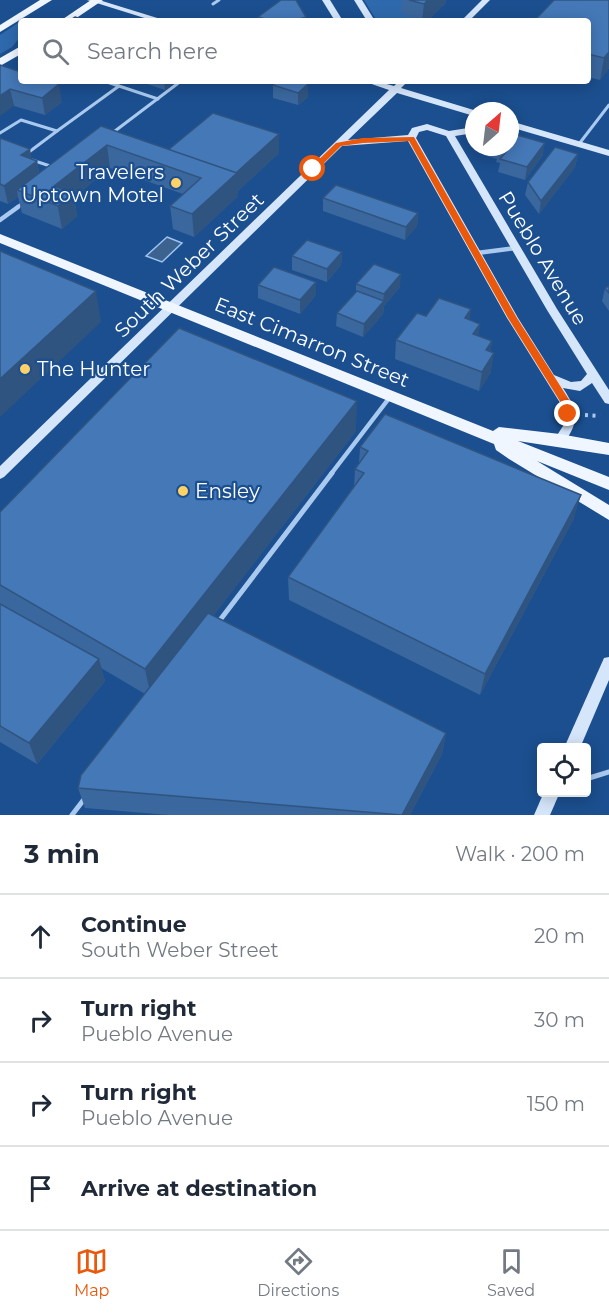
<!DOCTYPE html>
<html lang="en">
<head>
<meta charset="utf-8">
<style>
  body { margin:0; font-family:Montserrat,sans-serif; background:#f6f6f7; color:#1f2937 }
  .controls { position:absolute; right:18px; bottom:18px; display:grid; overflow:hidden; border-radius:6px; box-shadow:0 3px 15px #0003 }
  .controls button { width:54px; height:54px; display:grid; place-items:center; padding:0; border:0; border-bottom:2px solid #e0e1e3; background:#fff; color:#1f2937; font:30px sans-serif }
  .compass { position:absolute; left:465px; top:102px; width:54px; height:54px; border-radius:50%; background:#fff; box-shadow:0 3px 15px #0003; rotate:28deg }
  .stop { position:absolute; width:18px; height:18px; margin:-14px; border:4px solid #ea580c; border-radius:50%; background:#fff }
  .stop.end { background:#ea580c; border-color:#fff; box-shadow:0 2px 6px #0008 }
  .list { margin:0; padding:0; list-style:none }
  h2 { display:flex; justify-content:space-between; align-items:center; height:78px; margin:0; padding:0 24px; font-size:26px }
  h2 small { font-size:20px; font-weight:400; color:#747a83 }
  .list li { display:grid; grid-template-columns:39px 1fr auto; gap:18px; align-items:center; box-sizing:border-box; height:84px; padding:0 24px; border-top:2px solid #e0e1e3 }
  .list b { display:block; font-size:22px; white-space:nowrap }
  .list p { margin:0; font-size:20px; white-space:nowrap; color:#747a83 }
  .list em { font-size:20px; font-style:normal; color:#747a83 }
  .icon { flex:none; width:33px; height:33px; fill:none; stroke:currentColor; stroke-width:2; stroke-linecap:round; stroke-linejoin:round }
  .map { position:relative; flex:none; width:609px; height:815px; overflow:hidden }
  .search { position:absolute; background:#fff; box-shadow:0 3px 15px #0003; left:18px; right:18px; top:18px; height:66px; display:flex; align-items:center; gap:15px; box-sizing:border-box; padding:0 21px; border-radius:6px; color:#747a83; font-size:22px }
  .sheet { height:414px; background:#fff }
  nav { display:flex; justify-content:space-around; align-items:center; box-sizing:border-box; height:84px; border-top:2px solid #e0e1e3; background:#fff; font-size:16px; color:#747a83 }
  nav a { display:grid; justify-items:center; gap:3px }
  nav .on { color:#ea580c }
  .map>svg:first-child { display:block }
</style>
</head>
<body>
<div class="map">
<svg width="609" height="815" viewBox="0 0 609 815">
  <rect width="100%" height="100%" fill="#1b4f8f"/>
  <!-- green -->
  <g fill="#2e69ad">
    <polygon points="364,0 406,0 402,13 414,16 408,21 377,21"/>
    <polygon points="21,21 21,36 12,47 0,54 0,35"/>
  </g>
  <!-- water -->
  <polygon fill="#3c6290" stroke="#9cc4f0" stroke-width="1.5" points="167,237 182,243 162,262 146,256"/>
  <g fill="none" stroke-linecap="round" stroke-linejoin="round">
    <!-- path -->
    <polyline stroke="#a9c9ee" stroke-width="4" stroke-dasharray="3 4.5" stroke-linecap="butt" points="585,415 600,416"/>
    <!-- lane-far2 -->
    <g stroke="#a9c9ee" stroke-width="3">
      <polyline points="213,4 219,0"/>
      <polyline points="104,81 158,99"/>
      <polyline points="57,131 119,86"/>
      <polyline points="0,133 21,120 57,131 25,155"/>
      <polyline points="111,134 181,81"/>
      <polyline points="579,144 609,105"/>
      <polyline points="32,160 53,167"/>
      <polyline points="16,208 24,202"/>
    </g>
    <!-- lane-far1 -->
    <g stroke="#a9c9ee" stroke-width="4.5">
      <polyline points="0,220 18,207"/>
      <polyline points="477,253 516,248"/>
      <polyline points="331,474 390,397"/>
    </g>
    <!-- lane -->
    <g stroke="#a9c9ee" stroke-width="5">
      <polyline points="217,624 332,473"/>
      <polyline points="586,779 609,772"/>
      <polyline points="72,815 85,798"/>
    </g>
    <!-- secondary -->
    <g fill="#d6e6fa" fill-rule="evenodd">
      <polygon points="87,0 99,0 167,21 154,21"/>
      <polygon points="322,0 330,0 343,21 335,21"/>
      <polygon points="354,0 362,0 375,21 367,21"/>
      <polygon points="482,0 490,0 469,21 461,21"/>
      <path d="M363,81H376L394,86L399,81H408L401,88L477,111H474V116L397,93L348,140L408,135L412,128L427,124L449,131L474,127V133L455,136L557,309L609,390V404L605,403L592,383L580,391L563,388C578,411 580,420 564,443H556L554,440L563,426L562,406L507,318L408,141L342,146L4,477L0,479V466L389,90ZM427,130L446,136L547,310L587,374L581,381L571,382L554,375L518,318L416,138L419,132Z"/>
      <polygon points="510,121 609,150 609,156 510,127"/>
      <polygon points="609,657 609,680 580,748 564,748 604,658"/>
      <polygon points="544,792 560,792 550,815 534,815"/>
    </g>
    <!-- primary -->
    <g fill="#f0f6ff" fill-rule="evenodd">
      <polygon points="40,0 52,0 0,32 0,25"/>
      <polygon points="91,0 103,0 72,21 60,21"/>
      <polygon points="21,46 21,54 0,66 0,58"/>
      <polygon points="0,234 493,431 499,427 560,434 609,443 609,455 518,441 609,477 609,490 537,461 609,505 609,520 509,459 496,450 494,444 0,243"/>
    </g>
  </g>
  <!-- wall -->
  <g fill="#3a679d">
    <polygon points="402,0 446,0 445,4 427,21 408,21 408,15 401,13"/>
    <polygon points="609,0 609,68 600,80 588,77 588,21"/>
    <rect x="258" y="17" width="48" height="4"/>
    <polygon points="0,65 62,102 45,115 14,106"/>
    <polygon points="138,81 174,81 174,82 165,90"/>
    <polygon points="278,81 308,97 298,105 273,98 273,85"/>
    <polygon points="101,126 168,150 279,153 238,191 238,196 194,237 173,229 170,206 183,194 110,168 74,197 77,216 62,229 22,213 18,197 8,204 0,201 0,138 32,159 37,161 39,173"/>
    <polygon points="488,147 510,147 543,155 525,180 498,172 500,163 496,162 497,159 487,156"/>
    <polygon points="578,154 575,167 539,214 525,195 528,182"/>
    <polygon points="323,198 418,213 417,226 405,240 323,211"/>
    <polygon points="342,252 341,265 327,282 292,270 292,256"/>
    <polygon points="316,282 316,295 300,314 258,298 258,285"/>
    <polygon points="356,284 400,287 384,306 383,314 363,337 336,326 337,313 356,292"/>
    <polygon points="609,286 609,311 602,301 605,288"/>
    <polygon points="471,309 469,320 480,324 478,336 492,341 490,352 491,372 479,391 395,359 396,340 426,316"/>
    <polygon points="356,431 213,616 446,733 442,754 410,815 168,815 85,808 78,788 145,694 101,668 105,681 37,764 0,742 0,512"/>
    <polygon points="360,447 574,518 480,695 289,600 288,577 354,486 355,469 359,463"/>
  </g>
  <!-- shaded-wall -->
  <g fill="#305480">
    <polygon points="428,0 446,0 445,4 427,21 422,21 424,4"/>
    <polygon points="306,17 306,21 293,21"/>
    <polygon points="609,52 609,68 600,80 604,58"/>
    <polygon points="164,81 174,81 174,82 165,90"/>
    <polygon points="59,84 62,102 45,115 42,98"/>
    <polygon points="308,84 308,97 298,105 298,93"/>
    <polygon points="10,89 14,106 0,116 0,96"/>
    <polygon points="279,134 279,153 238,191 238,196 194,237 192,214"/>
    <polygon points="545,143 543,155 525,180 527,167"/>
    <polygon points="107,145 110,168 74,197 77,216 62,229 54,186"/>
    <polygon points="30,149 33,164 37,161 40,179 17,190 18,197 8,204 4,186 21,155"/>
    <polygon points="578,154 575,167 539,214 541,201"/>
    <polygon points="418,213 417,226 405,240 406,227"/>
    <polygon points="342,252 341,265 327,282 327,269"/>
    <polygon points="401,274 400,287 384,306 383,314 363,337 364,324 383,302 384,294"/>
    <polygon points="316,282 316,295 300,314 300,300"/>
    <polygon points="96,291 101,322 0,417 0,379"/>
    <polygon points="471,309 468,328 465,318"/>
    <polygon points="480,324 477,343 473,334"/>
    <polygon points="492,341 489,360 486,350"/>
    <polygon points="494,353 491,372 479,391 482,372"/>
    <polygon points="357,401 356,431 151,697 145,669"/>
    <polygon points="581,495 574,518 480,695 485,674"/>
    <polygon points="99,659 105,681 37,764 29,743"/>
    <polygon points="446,733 442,754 410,815 402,815"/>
  </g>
  <!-- building -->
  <g fill="#4478b7" stroke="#305480" stroke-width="1.5">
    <polygon points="281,0 296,0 306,17 293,21 272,21 258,17"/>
    <polygon points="409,0 428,0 424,4"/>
    <polygon points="554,0 609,0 609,52 604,58 588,54 588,21 534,21"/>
    <polygon points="75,17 87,21 69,21"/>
    <polygon points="0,65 21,72 21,81 50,81 59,84 42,98 10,89 0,96"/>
    <polygon points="278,81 308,81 308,84 298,93 273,85"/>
    <polygon points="213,113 279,134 236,173 168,150"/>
    <polygon points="101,126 237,173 192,214 170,206 201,178 107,145 54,186 73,193 58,206 17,190"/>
    <polygon points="510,133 545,143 527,167 500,159 506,152 498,150 500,147 510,147"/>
    <polygon points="0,138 30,149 21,155 37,161 4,186 0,184"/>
    <polygon points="555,147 578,154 541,201 528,182"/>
    <polygon points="336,185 418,213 406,227 323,198"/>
    <polygon points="307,240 342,252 327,269 292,256"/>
    <polygon points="0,251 96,291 0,379"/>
    <polygon points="374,264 401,274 384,294 356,284"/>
    <polygon points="274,267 316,282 300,300 258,285"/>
    <polygon points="609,286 609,293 605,288"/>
    <polygon points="357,291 384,301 364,324 337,313"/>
    <polygon points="439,298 471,309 465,318 480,324 473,334 492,341 486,350 494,353 482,372 396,340 417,313 426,316"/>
    <polygon points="179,328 357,401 145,669 0,585 0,512"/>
    <polygon points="385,414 581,495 485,674 288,577 364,473 355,469 368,451 360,447"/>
    <polygon points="0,604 99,659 29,743 0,726"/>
    <polygon points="208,613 446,733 402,815 78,788 81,775"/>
  </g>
  <!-- route -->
  <polygon fill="#ea580c" points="414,137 517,318 573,406 572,416 565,416 563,406 508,318 409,141 363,143 341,146 316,171 309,169 336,143 363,138"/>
  <!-- markers -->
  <g fill="#ffd166" stroke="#1b4f8f" stroke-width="2">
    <circle cx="176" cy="183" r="6"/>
    <circle cx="25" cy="369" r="6"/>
    <circle cx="183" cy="491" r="6"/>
  </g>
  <g text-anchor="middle" stroke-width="4.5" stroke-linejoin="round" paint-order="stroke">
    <!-- poi labels -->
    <g font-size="20" fill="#fff" stroke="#1b4f8f" text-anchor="start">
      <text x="164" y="179" text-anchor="end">Travelers<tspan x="164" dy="23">Uptown Motel</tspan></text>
      <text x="37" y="376">The Hunter</text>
      <text x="195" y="498">Ensley</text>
    </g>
    <!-- street labels -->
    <g font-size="20" fill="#fff" stroke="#1b4f8f">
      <text transform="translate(543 258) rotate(59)" y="7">Pueblo Avenue</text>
      <text transform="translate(189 265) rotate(-44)" y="7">South Weber Street</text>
      <text transform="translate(312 342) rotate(22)" y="7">East Cimarron Street</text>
    </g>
  </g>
</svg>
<div class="controls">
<button><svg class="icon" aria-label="locate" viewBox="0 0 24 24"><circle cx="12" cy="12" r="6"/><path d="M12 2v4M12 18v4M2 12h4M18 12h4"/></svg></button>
</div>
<svg class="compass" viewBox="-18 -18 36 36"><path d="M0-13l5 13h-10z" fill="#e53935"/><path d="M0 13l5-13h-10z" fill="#747a83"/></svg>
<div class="stop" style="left:313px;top:169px"></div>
<div class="stop end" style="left:568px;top:414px"></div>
<div class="search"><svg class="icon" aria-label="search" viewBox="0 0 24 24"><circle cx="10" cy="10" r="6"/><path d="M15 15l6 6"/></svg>Search here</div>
</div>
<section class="sheet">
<h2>3 min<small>Walk · 200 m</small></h2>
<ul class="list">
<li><svg class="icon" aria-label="ahead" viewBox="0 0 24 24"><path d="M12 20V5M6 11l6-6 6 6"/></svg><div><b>Continue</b><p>South Weber Street</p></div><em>20 m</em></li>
<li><svg class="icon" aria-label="right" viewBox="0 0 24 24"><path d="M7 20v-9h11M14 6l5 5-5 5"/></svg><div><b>Turn right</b><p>Pueblo Avenue</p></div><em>30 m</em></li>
<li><svg class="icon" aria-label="right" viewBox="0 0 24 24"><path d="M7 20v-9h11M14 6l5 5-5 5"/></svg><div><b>Turn right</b><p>Pueblo Avenue</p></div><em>150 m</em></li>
<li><svg class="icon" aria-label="arrive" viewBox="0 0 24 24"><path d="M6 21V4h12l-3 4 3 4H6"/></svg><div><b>Arrive at destination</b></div></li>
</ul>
</section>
<nav>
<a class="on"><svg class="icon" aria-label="map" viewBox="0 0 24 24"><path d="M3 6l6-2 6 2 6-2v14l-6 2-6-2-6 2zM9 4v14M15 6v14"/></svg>Map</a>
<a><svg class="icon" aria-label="directions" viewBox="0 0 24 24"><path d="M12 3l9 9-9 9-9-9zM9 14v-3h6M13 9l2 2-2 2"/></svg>Directions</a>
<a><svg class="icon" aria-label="saved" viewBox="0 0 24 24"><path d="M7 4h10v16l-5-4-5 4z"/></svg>Saved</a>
</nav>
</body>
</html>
